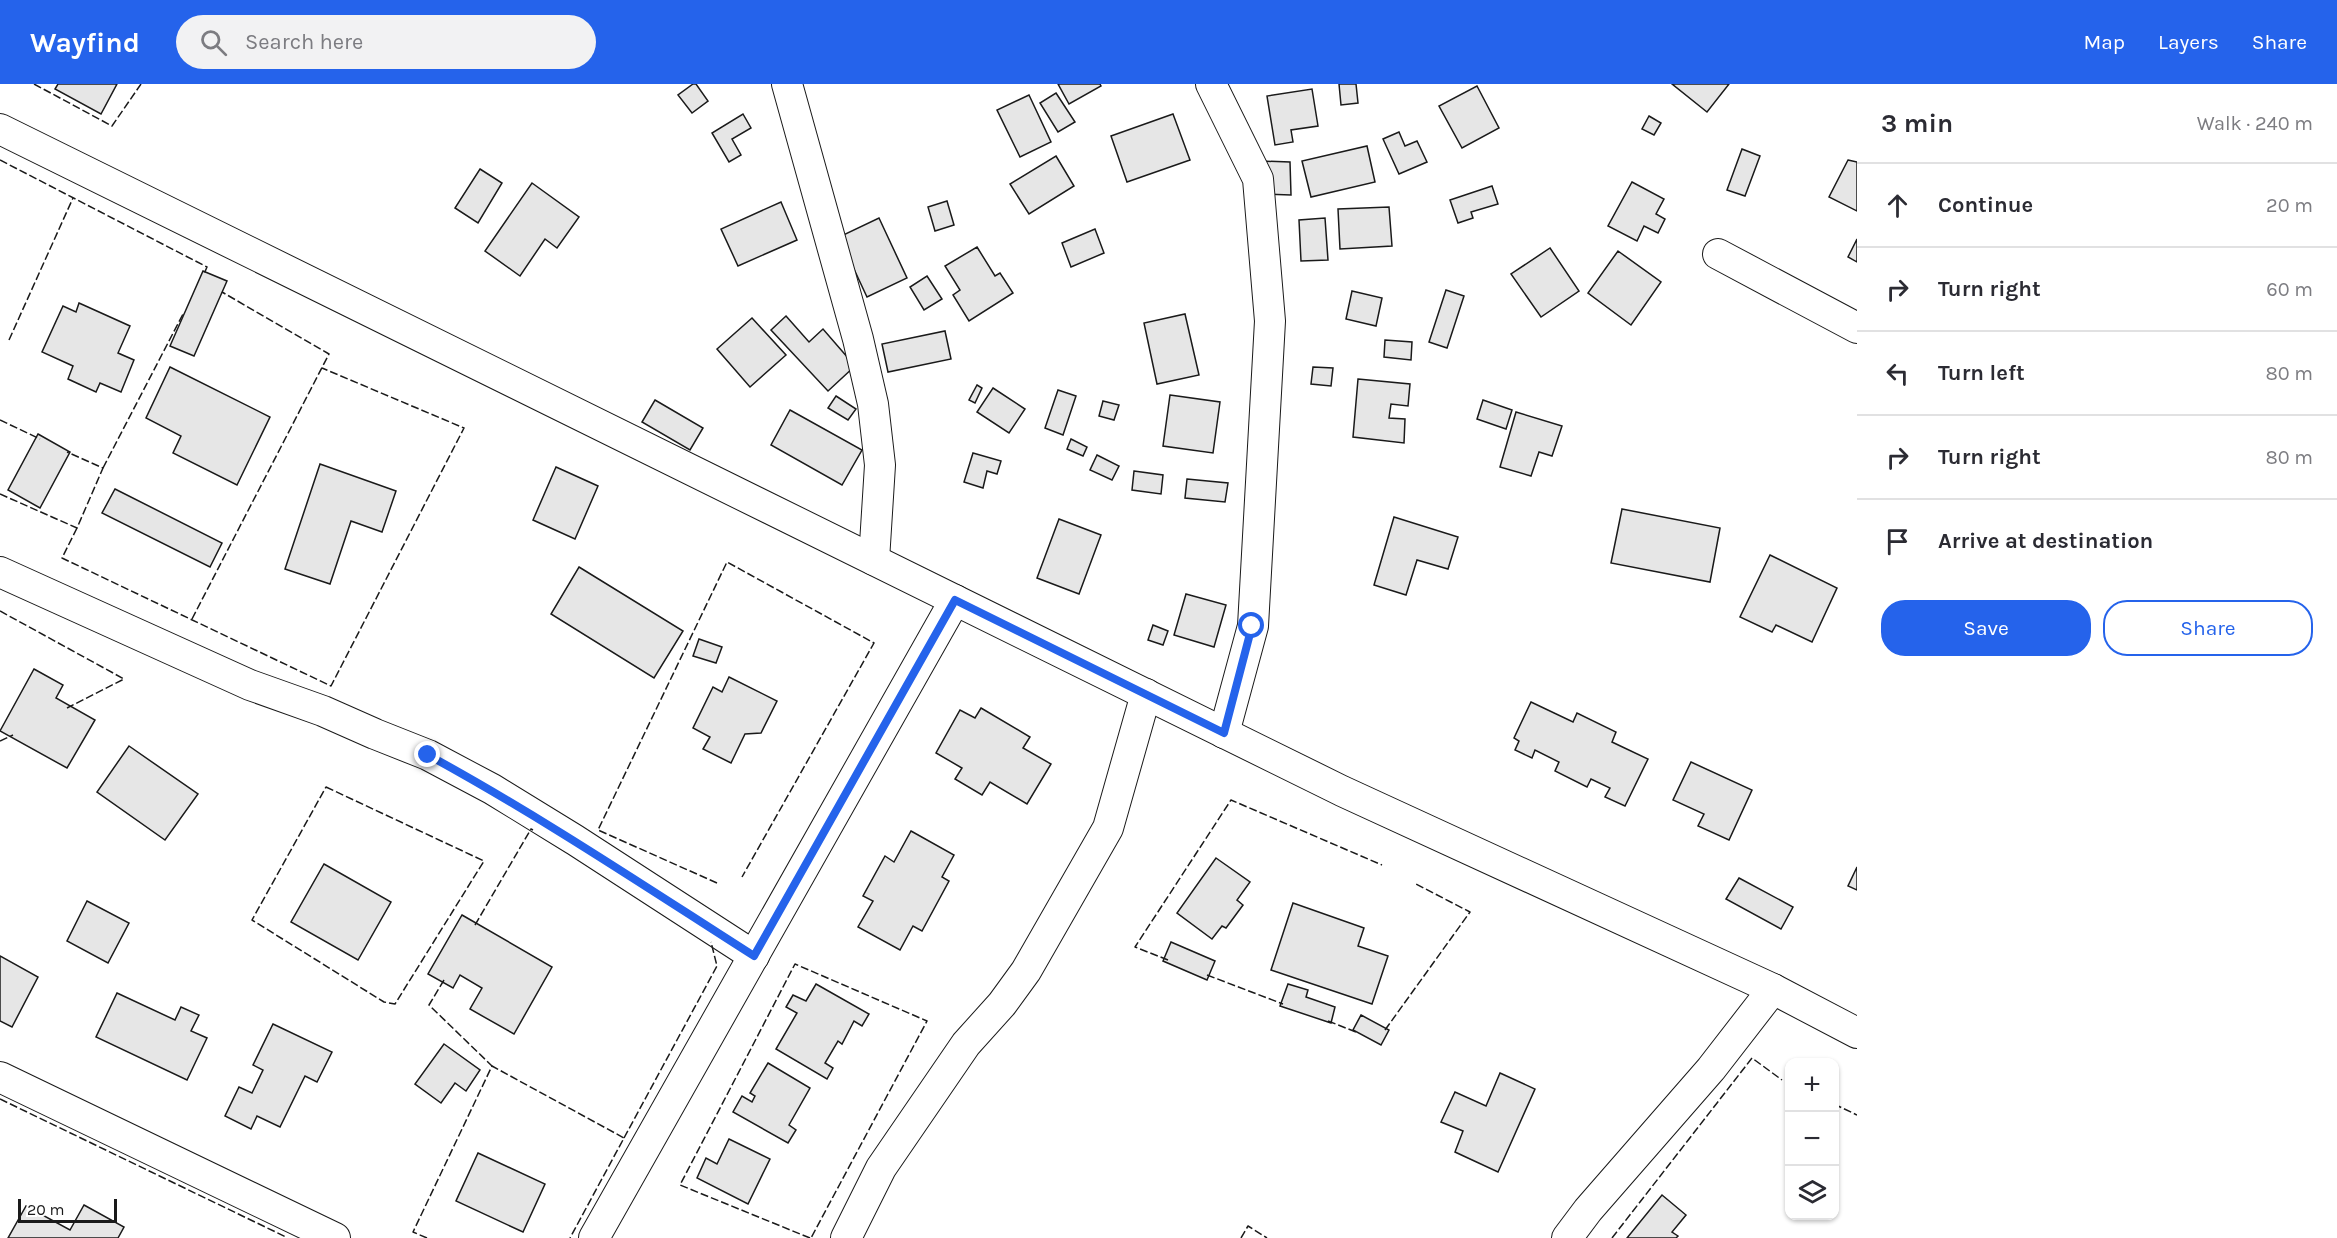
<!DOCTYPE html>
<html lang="en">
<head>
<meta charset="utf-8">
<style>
  body { margin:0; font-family:Karla,sans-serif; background:#f2f2f3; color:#2b2b33 }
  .controls { position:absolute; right:18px; bottom:18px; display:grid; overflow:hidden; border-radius:12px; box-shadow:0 2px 4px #0004 }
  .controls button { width:54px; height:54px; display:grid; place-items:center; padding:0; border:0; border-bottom:2px solid #e1e1e2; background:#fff; color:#2b2b33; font:30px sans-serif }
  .scale { position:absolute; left:18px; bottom:15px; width:99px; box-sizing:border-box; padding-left:6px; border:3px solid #1a1a1a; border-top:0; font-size:16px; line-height:21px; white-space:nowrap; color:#1a1a1a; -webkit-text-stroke:4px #fff; paint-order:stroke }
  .stop { position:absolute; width:18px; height:18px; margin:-14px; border:4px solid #2563eb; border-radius:50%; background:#fff }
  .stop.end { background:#2563eb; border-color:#fff; box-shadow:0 2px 6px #0008 }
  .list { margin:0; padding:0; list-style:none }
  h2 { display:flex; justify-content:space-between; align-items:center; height:78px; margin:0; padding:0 24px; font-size:26px }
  h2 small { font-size:20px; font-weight:400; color:#7c7c81 }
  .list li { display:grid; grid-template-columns:39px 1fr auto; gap:18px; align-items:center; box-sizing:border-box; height:84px; padding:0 24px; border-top:2px solid #e1e1e2 }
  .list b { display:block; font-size:22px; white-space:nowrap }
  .list em { font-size:20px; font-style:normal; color:#7c7c81 }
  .actions { display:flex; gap:12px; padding:18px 24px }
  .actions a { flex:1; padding:14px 0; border:2px solid #2563eb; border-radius:24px; text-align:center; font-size:21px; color:#2563eb }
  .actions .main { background:#2563eb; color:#fff }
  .icon { flex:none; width:33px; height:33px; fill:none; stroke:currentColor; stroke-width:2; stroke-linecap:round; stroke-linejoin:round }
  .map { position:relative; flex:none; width:1857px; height:1154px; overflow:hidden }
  header { display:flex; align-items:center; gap:36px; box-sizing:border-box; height:84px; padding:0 30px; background:#2563eb; color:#fff }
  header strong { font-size:28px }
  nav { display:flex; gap:33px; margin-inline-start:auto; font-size:21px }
  .search { width:420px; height:54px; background:#f2f2f3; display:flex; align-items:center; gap:15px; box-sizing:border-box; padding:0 21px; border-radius:33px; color:#7c7c81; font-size:22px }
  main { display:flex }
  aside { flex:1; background:#fff }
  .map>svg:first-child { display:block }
</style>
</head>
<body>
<header>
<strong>Wayfind</strong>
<div class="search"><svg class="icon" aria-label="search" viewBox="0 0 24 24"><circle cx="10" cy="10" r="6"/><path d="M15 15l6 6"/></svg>Search here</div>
<nav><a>Map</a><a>Layers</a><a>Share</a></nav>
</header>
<main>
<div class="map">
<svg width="1857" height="1154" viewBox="0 0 1857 1154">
  <rect width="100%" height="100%" fill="#fff"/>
  <!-- building -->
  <g fill="#e6e6e6" stroke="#1a1a1a" stroke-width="1.5">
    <polygon points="58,0 117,0 101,30 55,5"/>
    <polygon points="693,0 696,0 708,17 692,29 678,11"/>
    <polygon points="1058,0 1100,0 1101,2 1069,20"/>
    <polygon points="1339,0 1356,0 1358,19 1341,21"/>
    <polygon points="1672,0 1729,0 1707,28"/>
    <polygon points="1477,2 1499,44 1462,64 1439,22"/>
    <polygon points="1312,5 1318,42 1291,46 1293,58 1275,61 1267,12"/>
    <polygon points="1056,9 1075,38 1058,48 1040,19"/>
    <polygon points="1029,11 1051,58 1020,73 997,26"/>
    <polygon points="743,30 751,44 732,55 741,71 729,78 712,49"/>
    <polygon points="1173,30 1190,76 1127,98 1111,52"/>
    <polygon points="1649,32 1661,39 1654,51 1642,45"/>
    <polygon points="1399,48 1405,62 1417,57 1427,78 1399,90 1383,55"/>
    <polygon points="1367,62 1375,98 1311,113 1302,77"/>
    <polygon points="1742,65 1760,72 1745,112 1727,106"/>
    <polygon points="1056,72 1074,102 1029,130 1010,100"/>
    <polygon points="1848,76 1857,78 1857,127 1829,113"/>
    <polygon points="1260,77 1290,78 1291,111 1260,110"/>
    <polygon points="480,85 502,99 478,139 455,124"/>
    <polygon points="1632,98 1664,115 1656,130 1665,135 1658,149 1644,142 1637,157 1608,142"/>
    <polygon points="532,99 579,133 557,164 545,155 520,192 485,167"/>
    <polygon points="1492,102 1498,120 1471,128 1473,134 1458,139 1450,116"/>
    <polygon points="947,117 954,141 935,147 928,123"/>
    <polygon points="781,118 797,156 738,182 721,145"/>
    <polygon points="1389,123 1392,162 1340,165 1338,125"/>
    <polygon points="879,134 907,194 867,213 839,153"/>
    <polygon points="1325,134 1328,176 1301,177 1299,136"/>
    <polygon points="1095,145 1104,169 1071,183 1062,159"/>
    <polygon points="1857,155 1857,178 1848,173"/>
    <polygon points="977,163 995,192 1000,189 1013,209 969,237 953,211 960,206 945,182"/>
    <polygon points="1550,164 1579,207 1541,233 1511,190"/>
    <polygon points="1618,167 1661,198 1631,241 1588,209"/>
    <polygon points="203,187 227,197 194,272 170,262"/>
    <polygon points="927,192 942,215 924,226 910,203"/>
    <polygon points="1446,206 1464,212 1447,264 1429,258"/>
    <polygon points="1352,207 1382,214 1376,242 1346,235"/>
    <polygon points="79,219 130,242 118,269 134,276 121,308 100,299 96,308 68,295 73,282 42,268 63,222 76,228"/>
    <polygon points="1185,230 1199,291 1157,300 1144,239"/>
    <polygon points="786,232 809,258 823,245 855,282 828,307 771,246"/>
    <polygon points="752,234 786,271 750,303 717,265"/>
    <polygon points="945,247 951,275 888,288 882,260"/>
    <polygon points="1385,256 1412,258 1411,276 1384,273"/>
    <polygon points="170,283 270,333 237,401 173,369 181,352 146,334"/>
    <polygon points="1313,283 1333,284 1331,302 1311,300"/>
    <polygon points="1358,295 1410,300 1408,322 1391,320 1389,334 1405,335 1404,359 1353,353"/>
    <polygon points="977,301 982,304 975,319 969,316"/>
    <polygon points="993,304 1025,325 1009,349 977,328"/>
    <polygon points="1058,306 1076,312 1063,351 1045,344"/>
    <polygon points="1170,311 1220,318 1213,369 1163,362"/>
    <polygon points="836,312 856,325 848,336 828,324"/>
    <polygon points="655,316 703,344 690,366 642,338"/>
    <polygon points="1483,316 1512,326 1506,345 1477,335"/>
    <polygon points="1103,317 1119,321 1114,336 1099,332"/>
    <polygon points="790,326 862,366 842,401 771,361"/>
    <polygon points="1516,328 1562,342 1552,372 1539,368 1531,392 1500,383"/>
    <polygon points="38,350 70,368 40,424 8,406"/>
    <polygon points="1071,355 1087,363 1083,372 1067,365"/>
    <polygon points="973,369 1001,377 997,390 987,387 983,404 964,398"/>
    <polygon points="1097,371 1119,382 1112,396 1090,386"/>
    <polygon points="320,380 396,407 382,448 351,437 330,500 285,485"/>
    <polygon points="556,383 598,402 575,455 533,436"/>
    <polygon points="1134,387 1163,391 1161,410 1132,406"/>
    <polygon points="1187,395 1228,399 1225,418 1185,414"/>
    <polygon points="115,405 222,459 210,483 102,429"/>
    <polygon points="1622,425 1720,444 1710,498 1611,479"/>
    <polygon points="1394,433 1458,453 1448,485 1417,476 1406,511 1374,501"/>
    <polygon points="1059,435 1101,451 1079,510 1037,494"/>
    <polygon points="1770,471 1837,504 1812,558 1776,541 1772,548 1740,533"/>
    <polygon points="579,483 683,547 654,594 551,530"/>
    <polygon points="1186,510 1226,521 1214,563 1174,551"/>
    <polygon points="1153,541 1168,547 1163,561 1148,556"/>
    <polygon points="699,555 722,563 716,579 693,572"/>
    <polygon points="34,585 63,601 56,614 95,636 67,684 0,647"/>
    <polygon points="729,593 777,617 761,649 745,650 731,679 703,665 710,653 693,644 713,603 722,608"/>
    <polygon points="1531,618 1573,638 1577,629 1616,648 1612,658 1648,675 1625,722 1605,713 1610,704 1591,695 1587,703 1555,687 1559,678 1535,666 1532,674 1515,666 1519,657 1514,654"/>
    <polygon points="981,624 1030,653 1023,664 1051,680 1027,720 990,698 982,711 955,695 962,684 936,669 960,626 975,634"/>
    <polygon points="129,662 198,710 165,756 97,708"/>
    <polygon points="1691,678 1752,706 1729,756 1698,742 1704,730 1673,716"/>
    <polygon points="911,747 954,771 942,793 949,797 922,847 913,842 900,866 858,843 873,817 863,812 885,772 894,778"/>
    <polygon points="1216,774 1250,798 1237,816 1243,821 1226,844 1222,842 1212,855 1177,829"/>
    <polygon points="324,780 391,818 358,876 291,838"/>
    <polygon points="1857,783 1857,806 1848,802"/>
    <polygon points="1739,794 1793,823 1781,845 1726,815"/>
    <polygon points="87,817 129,839 108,879 67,857"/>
    <polygon points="1293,819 1364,844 1358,862 1388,872 1372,920 1271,886"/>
    <polygon points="462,831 552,883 514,950 470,925 482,904 460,891 453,904 428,890"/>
    <polygon points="1171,858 1215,877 1207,896 1163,877"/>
    <polygon points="0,872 38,893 12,943 0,937"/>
    <polygon points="816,900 869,930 862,942 854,937 842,960 838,957 825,979 833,984 827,995 776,965 797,929 786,923 793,911 806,917"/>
    <polygon points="1288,900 1308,906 1306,913 1335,923 1331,939 1280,922"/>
    <polygon points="117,909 175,936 181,923 199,931 191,947 207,954 187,996 96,953"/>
    <polygon points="1361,931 1389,946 1381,961 1353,946"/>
    <polygon points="273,940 332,968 317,998 305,992 280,1043 257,1032 251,1045 225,1032 239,1003 252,1009 263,986 253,981"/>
    <polygon points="444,960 480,986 466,1007 455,999 441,1019 415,1000"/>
    <polygon points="768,979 810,1004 789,1041 796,1046 788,1059 733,1028 742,1012 752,1018 755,1012 750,1009"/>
    <polygon points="1500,989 1535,1005 1498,1088 1455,1068 1463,1047 1441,1038 1455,1008 1486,1022"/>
    <polygon points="729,1055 770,1075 748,1120 697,1094 706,1074 717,1080"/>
    <polygon points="478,1069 545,1100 523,1148 456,1117"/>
    <polygon points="1662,1111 1686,1131 1672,1148 1678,1152 1676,1154 1627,1154"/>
    <polygon points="84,1121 124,1143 118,1154 8,1154 26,1122 70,1146"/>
  </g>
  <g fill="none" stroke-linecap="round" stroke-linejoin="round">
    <!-- street casing -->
    <g stroke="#1a1a1a" stroke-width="32">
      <g id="street">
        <polyline points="787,0 858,255 873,320 880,381 874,476"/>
        <polyline points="1211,0 1258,95 1270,237 1253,542 1224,649"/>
        <polyline points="0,45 1342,707 1773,905 1857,949"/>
        <polyline points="1718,170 1857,244"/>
        <polyline points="0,488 250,601 323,627 375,650 428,671 492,705 575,756 754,872"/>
        <polyline points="0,993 335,1154"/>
        <polyline points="594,1154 955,516"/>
        <polyline points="846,1154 881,1084 966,960 1002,920 1026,887 1108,744 1146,610"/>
        <polyline points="1567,1154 1588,1126 1711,985 1773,905"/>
      </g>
    </g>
    <!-- street -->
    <use href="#street" stroke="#fff" stroke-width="30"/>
    <!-- fence -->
    <g stroke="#1a1a1a" stroke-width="1.5" stroke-dasharray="8 3" stroke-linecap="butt">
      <polyline points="34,0 112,42 141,0"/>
      <polyline points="0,76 207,183 204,190"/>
      <polyline points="9,256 73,114"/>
      <polyline points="0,336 40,355"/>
      <polyline points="103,384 183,230"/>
      <polyline points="0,410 77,444 103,384 67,368"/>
      <polyline points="77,444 62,474 331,602 464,344 322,284"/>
      <polyline points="0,527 124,595 67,624"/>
      <polyline points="192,535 329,270 222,208"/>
      <polyline points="0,657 13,651"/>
      <polygon points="326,703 484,777 395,920 384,918 252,836"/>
      <polyline points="717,799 598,746 727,478 874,559 742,793"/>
      <polyline points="475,841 531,745 533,746"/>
      <polyline points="1168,876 1135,863 1231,716 1382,781"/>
      <polyline points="1207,891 1283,920"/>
      <polyline points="444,896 429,921 492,982"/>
      <polyline points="1328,937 1356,948"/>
      <polyline points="1385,946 1470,828 1414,799"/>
      <polyline points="0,1015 286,1153"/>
      <polyline points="1834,1020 1857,1031"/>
      <polyline points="624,1054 717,882 711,858"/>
      <polyline points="427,1154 413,1148 492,982 624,1054 570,1154"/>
      <polyline points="810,1154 680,1101 795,880 927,937 811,1154"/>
      <polyline points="1241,1154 1248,1142 1267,1154"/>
      <polyline points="1612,1154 1752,974 1782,996"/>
    </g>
  </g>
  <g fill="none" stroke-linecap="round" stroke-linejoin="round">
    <!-- route -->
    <path stroke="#2563eb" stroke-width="8" d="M428,671C540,732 646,803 754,872L955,516L1224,649L1252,542"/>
  </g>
</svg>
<div class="controls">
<button>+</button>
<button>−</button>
<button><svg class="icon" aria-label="layers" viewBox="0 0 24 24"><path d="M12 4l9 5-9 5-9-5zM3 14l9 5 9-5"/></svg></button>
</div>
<div class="scale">20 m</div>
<div class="stop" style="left:1252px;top:542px"></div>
<div class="stop end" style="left:428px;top:671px"></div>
</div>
<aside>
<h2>3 min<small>Walk · 240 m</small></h2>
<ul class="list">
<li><svg class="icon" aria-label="ahead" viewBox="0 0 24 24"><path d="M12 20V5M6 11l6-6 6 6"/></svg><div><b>Continue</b></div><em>20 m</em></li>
<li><svg class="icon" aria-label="right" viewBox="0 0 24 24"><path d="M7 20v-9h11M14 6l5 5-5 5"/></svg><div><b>Turn right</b></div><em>60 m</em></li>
<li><svg class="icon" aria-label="left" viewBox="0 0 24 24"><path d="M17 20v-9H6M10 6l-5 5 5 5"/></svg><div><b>Turn left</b></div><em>80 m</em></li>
<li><svg class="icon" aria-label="right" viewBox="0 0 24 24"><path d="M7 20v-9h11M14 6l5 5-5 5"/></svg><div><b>Turn right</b></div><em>80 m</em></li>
<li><svg class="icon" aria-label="arrive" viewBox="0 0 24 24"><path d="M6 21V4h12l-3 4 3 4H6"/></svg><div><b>Arrive at destination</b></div></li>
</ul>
<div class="actions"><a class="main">Save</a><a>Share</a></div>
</aside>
</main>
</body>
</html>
